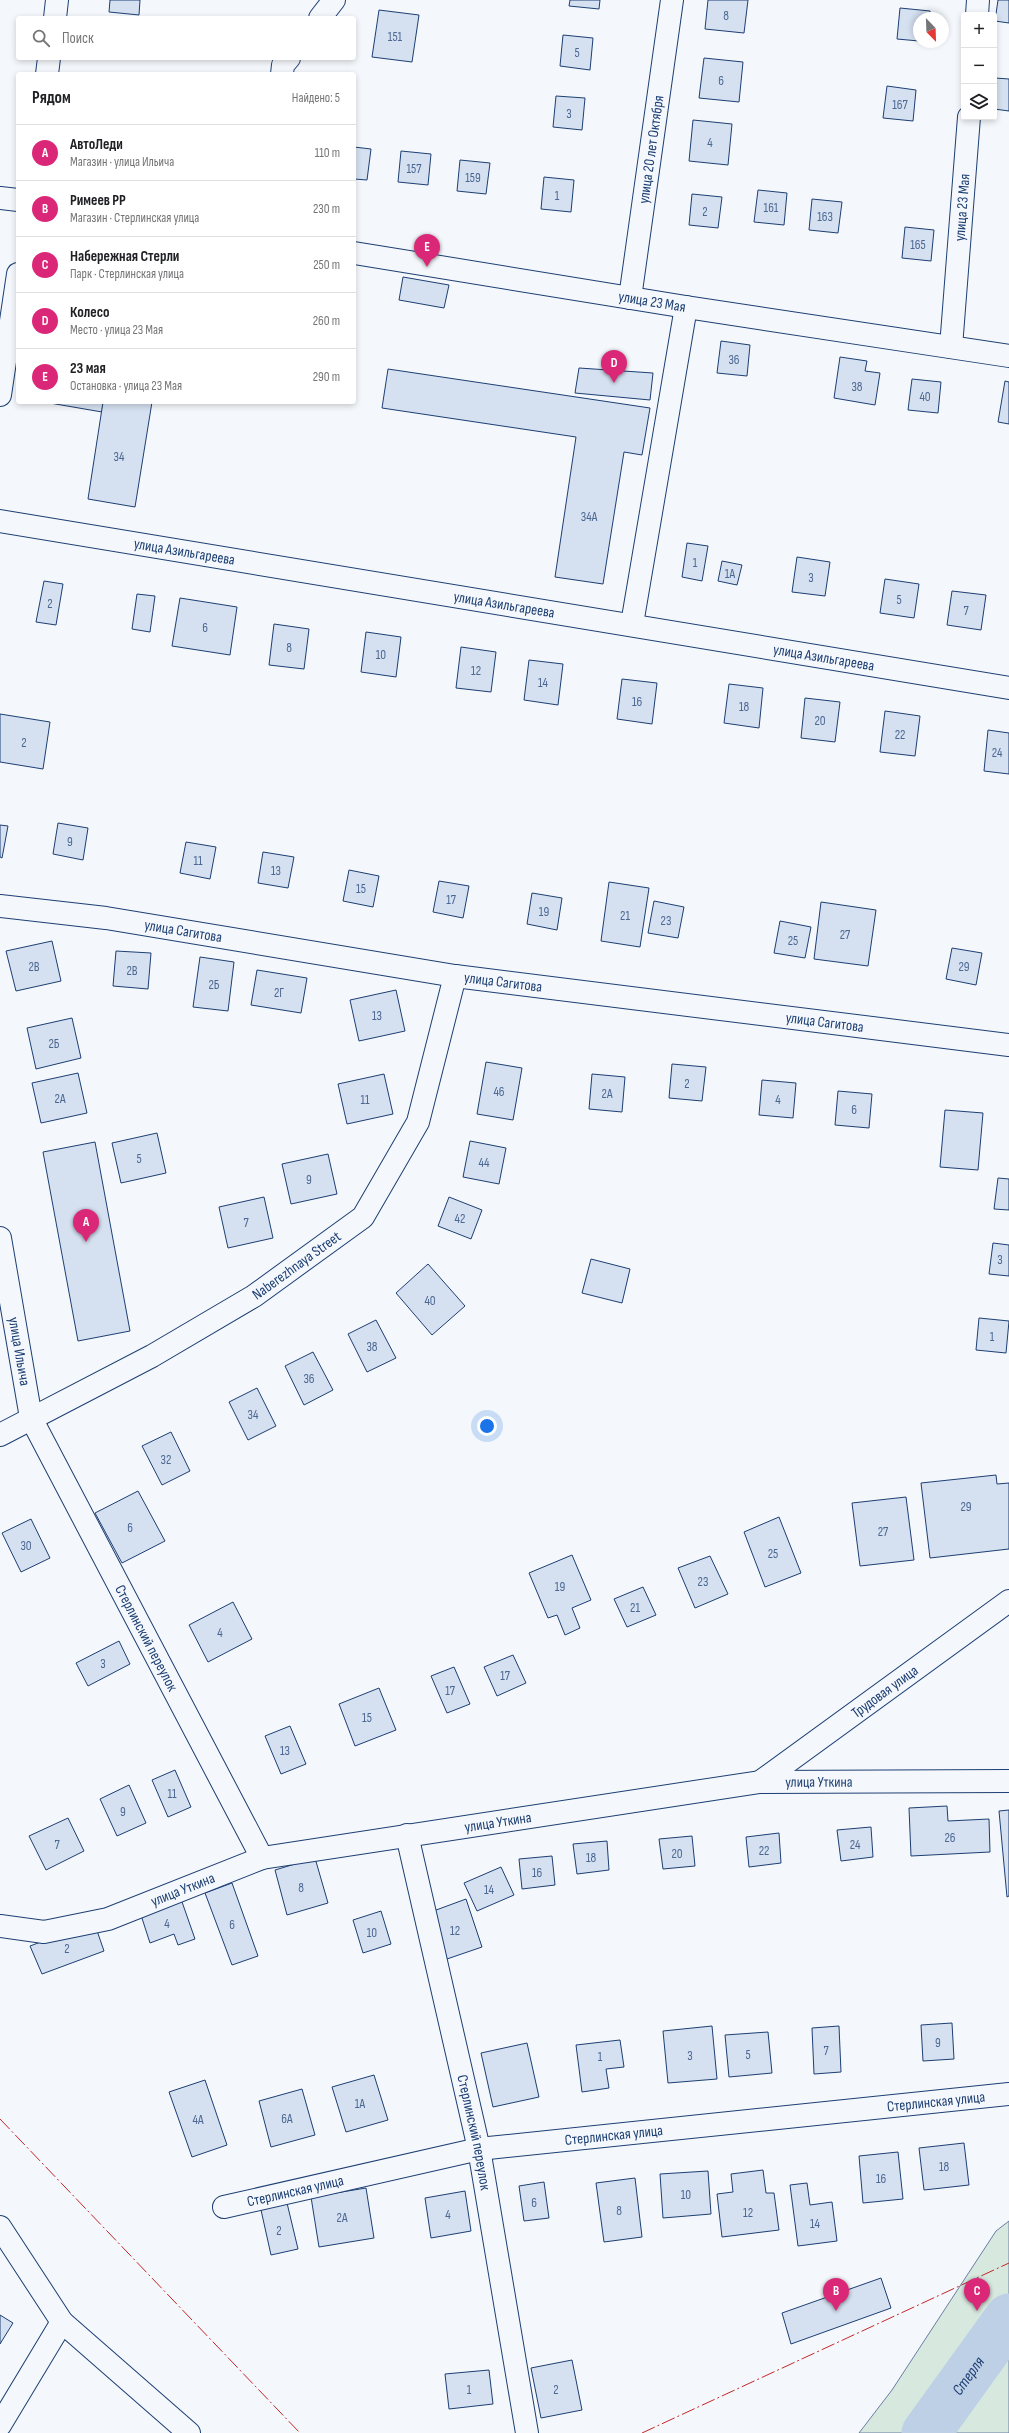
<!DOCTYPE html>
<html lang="ru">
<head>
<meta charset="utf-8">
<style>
  body { margin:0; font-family:"Sofia Sans Condensed",sans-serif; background:#f2f2f2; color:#202124 }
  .controls { position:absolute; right:12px; top:12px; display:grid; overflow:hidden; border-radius:4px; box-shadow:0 2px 6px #0003 }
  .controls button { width:36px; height:36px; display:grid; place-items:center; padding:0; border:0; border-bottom:1px solid #e0e0e0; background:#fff; color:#202124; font:20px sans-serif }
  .compass { position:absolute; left:913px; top:12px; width:36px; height:36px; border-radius:50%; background:#fff; box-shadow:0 2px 6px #0003; rotate:157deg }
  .you { position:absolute; left:487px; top:1426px; width:14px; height:14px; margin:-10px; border:3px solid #fff; border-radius:50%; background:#1a73e8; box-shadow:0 0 0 6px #1a73e833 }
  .badge { display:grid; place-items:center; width:26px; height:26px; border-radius:50%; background:#db2777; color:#fff; font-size:13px; font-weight:700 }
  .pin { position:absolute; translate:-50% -33px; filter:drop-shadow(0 1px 2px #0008) }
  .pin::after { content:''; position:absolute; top:21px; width:14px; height:12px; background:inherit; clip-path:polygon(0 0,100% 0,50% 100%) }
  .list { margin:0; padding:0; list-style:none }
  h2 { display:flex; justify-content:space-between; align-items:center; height:52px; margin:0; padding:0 16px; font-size:17px }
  h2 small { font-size:13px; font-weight:400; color:#757577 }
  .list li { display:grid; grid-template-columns:26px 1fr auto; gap:12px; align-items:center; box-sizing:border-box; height:56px; padding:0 16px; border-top:1px solid #e0e0e0 }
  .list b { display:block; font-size:15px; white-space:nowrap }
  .list p { margin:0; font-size:13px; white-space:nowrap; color:#757577 }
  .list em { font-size:13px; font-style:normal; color:#757577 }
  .icon { flex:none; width:22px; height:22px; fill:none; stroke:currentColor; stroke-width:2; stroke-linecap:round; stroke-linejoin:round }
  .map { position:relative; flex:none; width:1009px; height:2433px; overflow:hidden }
  .search { position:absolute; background:#fff; box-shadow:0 2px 6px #0003; left:16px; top:16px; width:340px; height:44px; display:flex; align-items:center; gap:10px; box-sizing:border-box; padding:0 14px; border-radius:4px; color:#757577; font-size:15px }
  .panel { position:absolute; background:#fff; box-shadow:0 2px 6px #0003; left:16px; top:72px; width:340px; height:332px; border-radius:4px }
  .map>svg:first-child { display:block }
</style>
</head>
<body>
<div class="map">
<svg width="1009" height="2433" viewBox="0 0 1009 2433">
  <rect width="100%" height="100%" fill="#f4f7fb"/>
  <!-- green -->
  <polygon fill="#d7e8df" stroke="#687fa3" points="1009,2221 1009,2433 859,2433 892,2390 996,2231"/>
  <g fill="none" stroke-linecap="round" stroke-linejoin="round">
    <!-- river -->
    <path stroke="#bed0e5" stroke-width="49" id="s1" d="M926,2433L1009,2318"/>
  </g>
  <!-- building -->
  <g fill="#d5e0f0" stroke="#1d3f73">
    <polygon points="110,0 140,0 139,15 109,12"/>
    <polygon points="570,0 600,0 599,9 569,6"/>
    <polygon points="708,0 748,0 744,33 705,29"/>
    <polygon points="998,0 1009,0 1009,23 995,21"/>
    <polygon points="900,8 930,11 930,18 919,18 919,41 897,39"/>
    <polygon points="379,10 419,15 412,62 372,57"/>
    <polygon points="563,35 593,38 590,70 560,66"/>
    <polygon points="704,58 743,62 739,102 699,98"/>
    <polygon points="995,78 1009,79 1009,111 994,109"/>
    <polygon points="887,86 916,90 913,121 883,118"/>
    <polygon points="556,96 585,98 582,130 553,127"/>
    <polygon points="693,120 732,124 728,165 689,161"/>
    <polygon points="354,147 371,149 367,180 354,179"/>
    <polygon points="401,151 431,154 428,185 398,182"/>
    <polygon points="460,160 490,163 486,194 457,191"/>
    <polygon points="544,177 574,180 571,212 541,209"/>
    <polygon points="758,190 787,193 784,225 754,222"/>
    <polygon points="692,194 722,197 718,228 689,225"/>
    <polygon points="812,199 842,202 838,233 809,230"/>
    <polygon points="905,227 934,230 931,261 902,258"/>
    <polygon points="403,277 449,285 444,308 399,300"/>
    <polygon points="721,341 750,345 747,376 717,373"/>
    <polygon points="840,357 867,361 865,371 880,373 875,405 834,398"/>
    <polygon points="579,368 653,373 650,400 575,393"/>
    <polygon points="388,369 650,408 642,455 624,452 603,584 555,577 576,437 382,408"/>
    <polygon points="912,379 941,382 938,413 908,410"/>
    <polygon points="1005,381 1009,382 1009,424 998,422"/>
    <polygon points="44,402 103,402 102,412"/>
    <polygon points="103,402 152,402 135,507 88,499"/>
    <polygon points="687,543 708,546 702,581 682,577"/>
    <polygon points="797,557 830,562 825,596 792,592"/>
    <polygon points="722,561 742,565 737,585 718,581"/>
    <polygon points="885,579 919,584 914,618 880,613"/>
    <polygon points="44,581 63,584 56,625 36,622"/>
    <polygon points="952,591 986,595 981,630 947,625"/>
    <polygon points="137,594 155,596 150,632 132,629"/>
    <polygon points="180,598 237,607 230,655 172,646"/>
    <polygon points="274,624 309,629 304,669 269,665"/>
    <polygon points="366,632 401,637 396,677 361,672"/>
    <polygon points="461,647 496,652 491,692 456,688"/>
    <polygon points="529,660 563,664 558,705 524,700"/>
    <polygon points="622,679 657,683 652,724 617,719"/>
    <polygon points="729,684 763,688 759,728 724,723"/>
    <polygon points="805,698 840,702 835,742 801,738"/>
    <polygon points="885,711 920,716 915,756 880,752"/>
    <polygon points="0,714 50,722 43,769 0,762"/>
    <polygon points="988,730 1009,733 1009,774 984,771"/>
    <polygon points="58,823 88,828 83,860 53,854"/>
    <polygon points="0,825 8,826 2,858 0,857"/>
    <polygon points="186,842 216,847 210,879 180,873"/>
    <polygon points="263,852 294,857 288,888 258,883"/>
    <polygon points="349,870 379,876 373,907 343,901"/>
    <polygon points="439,881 469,886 463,918 433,912"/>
    <polygon points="609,882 649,888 640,947 601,941"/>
    <polygon points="532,893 562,898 557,930 527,924"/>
    <polygon points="654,901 684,907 678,938 648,933"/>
    <polygon points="821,902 876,910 868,966 814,959"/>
    <polygon points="780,921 811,927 805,958 774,953"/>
    <polygon points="52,941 61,981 16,991 6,951"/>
    <polygon points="952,948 982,953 976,985 946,979"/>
    <polygon points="116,951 151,953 148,989 113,986"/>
    <polygon points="200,957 234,962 228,1011 193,1007"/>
    <polygon points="257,970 307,978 301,1013 251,1005"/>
    <polygon points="396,990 405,1031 359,1041 350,1000"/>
    <polygon points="72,1018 81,1058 36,1069 27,1028"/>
    <polygon points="486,1062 522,1068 513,1120 477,1114"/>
    <polygon points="672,1064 706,1067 702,1101 669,1098"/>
    <polygon points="78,1073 87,1113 41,1123 32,1083"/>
    <polygon points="384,1074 393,1114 347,1124 338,1084"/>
    <polygon points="592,1074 625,1077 622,1112 589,1109"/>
    <polygon points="762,1080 796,1083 793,1118 759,1115"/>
    <polygon points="838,1091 872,1094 869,1128 835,1125"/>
    <polygon points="945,1110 983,1113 978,1170 940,1167"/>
    <polygon points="157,1133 166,1173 121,1183 112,1143"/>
    <polygon points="470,1141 506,1148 499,1184 463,1177"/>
    <polygon points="95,1142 130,1331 78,1341 43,1152"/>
    <polygon points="328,1154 337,1194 291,1204 282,1164"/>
    <polygon points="998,1178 1009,1179 1009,1210 994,1209"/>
    <polygon points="264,1197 273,1238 228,1248 219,1207"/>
    <polygon points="449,1197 482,1210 471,1239 438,1226"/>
    <polygon points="993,1243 1009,1245 1009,1276 989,1274"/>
    <polygon points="591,1259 630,1269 622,1303 582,1293"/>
    <polygon points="428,1264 465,1306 432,1335 396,1293"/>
    <polygon points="979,1318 1009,1321 1006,1353 976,1350"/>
    <polygon points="376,1320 396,1358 367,1372 348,1334"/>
    <polygon points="313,1352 333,1390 304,1405 285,1366"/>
    <polygon points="257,1388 276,1426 248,1440 229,1402"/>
    <polygon points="171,1432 190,1471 162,1485 142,1446"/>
    <polygon points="996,1475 997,1484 1009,1483 1009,1549 930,1558 921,1483"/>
    <polygon points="138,1491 165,1541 122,1563 95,1513"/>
    <polygon points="906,1497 914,1560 860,1566 852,1503"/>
    <polygon points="779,1517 801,1573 765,1587 744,1532"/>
    <polygon points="31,1519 50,1558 21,1572 2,1533"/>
    <polygon points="572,1555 591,1600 572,1608 580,1628 565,1635 557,1615 548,1618 529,1573"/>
    <polygon points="710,1556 728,1594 695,1608 678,1568"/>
    <polygon points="643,1587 656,1615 627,1627 614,1599"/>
    <polygon points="233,1602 252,1639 208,1662 189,1625"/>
    <polygon points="119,1641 130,1664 88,1686 76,1663"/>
    <polygon points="513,1655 526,1683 497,1696 484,1667"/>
    <polygon points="454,1667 470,1704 447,1713 431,1676"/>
    <polygon points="379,1688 396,1730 355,1746 339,1704"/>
    <polygon points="290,1726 306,1764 281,1774 265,1736"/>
    <polygon points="175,1770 191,1807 168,1817 152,1780"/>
    <polygon points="129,1785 146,1823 117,1836 100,1799"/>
    <polygon points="947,1806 948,1821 989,1819 990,1852 911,1856 909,1808"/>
    <polygon points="1009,1810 1009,1896 1007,1897 999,1811"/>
    <polygon points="68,1818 84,1851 46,1870 29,1836"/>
    <polygon points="871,1827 873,1857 841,1861 837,1830"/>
    <polygon points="779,1833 781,1863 749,1867 746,1837"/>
    <polygon points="692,1836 695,1866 663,1869 659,1839"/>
    <polygon points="607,1841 609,1870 577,1874 573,1844"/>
    <polygon points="552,1856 555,1885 522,1889 519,1859"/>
    <polygon points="315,1858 328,1903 287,1915 275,1870"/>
    <polygon points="501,1867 514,1895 477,1911 464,1883"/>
    <polygon points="232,1883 258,1956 232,1965 205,1893"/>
    <polygon points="181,1899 195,1939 178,1945 174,1934 150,1943 140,1912"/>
    <polygon points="466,1899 482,1947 444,1960 428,1913"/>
    <polygon points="381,1911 391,1944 363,1953 353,1920"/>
    <polygon points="94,1922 104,1951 42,1974 30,1946"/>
    <polygon points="952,2023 954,2059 923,2061 921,2025"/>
    <polygon points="712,2026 717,2079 668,2083 663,2031"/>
    <polygon points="839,2026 841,2072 814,2074 812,2028"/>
    <polygon points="768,2032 772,2073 729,2077 725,2035"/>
    <polygon points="620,2040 624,2067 606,2069 609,2088 582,2092 576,2045"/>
    <polygon points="527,2043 539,2097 493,2107 481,2053"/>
    <polygon points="374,2075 388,2120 346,2132 332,2087"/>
    <polygon points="205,2080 227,2145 192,2157 169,2092"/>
    <polygon points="302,2089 315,2135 271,2147 259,2101"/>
    <polygon points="964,2143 969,2185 924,2190 919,2148"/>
    <polygon points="898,2152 903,2199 863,2203 859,2156"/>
    <polygon points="763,2170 766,2193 774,2193 779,2230 722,2237 717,2194 733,2192 731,2174"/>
    <polygon points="708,2171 711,2214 663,2218 660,2174"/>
    <polygon points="635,2178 642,2237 604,2242 596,2183"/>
    <polygon points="544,2182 549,2218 524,2221 519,2186"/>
    <polygon points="807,2183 810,2205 832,2202 837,2241 798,2246 790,2185"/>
    <polygon points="366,2188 374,2238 319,2247 311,2197"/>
    <polygon points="465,2191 471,2231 431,2238 425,2198"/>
    <polygon points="287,2203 298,2249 271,2255 261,2210"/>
    <polygon points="881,2278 891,2308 791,2344 782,2313"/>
    <polygon points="0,2315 13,2323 0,2344"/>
    <polygon points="572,2360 582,2410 541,2418 531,2368"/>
    <polygon points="489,2370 493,2404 449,2409 445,2374"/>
  </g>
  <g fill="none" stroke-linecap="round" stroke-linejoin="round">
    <!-- minor casing -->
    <g stroke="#1d3f73" stroke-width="24">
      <g id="minor">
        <polyline points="977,15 978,0"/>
        <polyline points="320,18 334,0"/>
        <polyline points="282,74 283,65 289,58"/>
        <path id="s2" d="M951,347L969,117"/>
        <polyline points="0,395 18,274"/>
        <path id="s3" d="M0,521L1009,688"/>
        <polyline points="632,624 686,307"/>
        <path id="s4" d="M0,906L106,918L455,976L1009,1045"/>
        <path id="s5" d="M0,1238L31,1418L262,1858"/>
        <path id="s6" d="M0,1435L152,1356L254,1296L363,1217L418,1122L455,976"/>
        <path id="s7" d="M760,1782L1009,1601"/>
        <path id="s8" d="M407,1835L479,2149L527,2433"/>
        <path id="s9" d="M0,1926L44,1932L108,1919L262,1858L760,1782L1009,1781"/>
        <path id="s10" d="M224,2207L479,2149L1009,2094"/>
        <polyline points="0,2227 62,2322 189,2433"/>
        <polyline points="0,2425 62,2322"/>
      </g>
    </g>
    <!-- major casing -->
    <g stroke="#1d3f73" stroke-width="24">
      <g id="major">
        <polyline points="55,18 57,0"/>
        <polyline points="47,74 49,58"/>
        <polyline points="0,198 18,200"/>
        <path id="s11" d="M354,253L686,307L1009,356"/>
        <path id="s12" d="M630,298L672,0"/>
      </g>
    </g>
    <!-- minor -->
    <use href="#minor" stroke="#f4f7fb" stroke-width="22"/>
    <!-- major -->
    <use href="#major" stroke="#f4f7fb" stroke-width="22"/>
    <!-- power -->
    <g stroke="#c62828" stroke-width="1" stroke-dasharray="14 3 2 3" stroke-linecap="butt">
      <polyline points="0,2119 300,2433"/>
      <polyline points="642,2433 1009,2263"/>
    </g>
  </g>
  <g text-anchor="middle" stroke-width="3" stroke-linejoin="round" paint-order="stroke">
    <!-- number labels -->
    <g font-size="13" fill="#4b6792">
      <text x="726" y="20">8</text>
      <text x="395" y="41">151</text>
      <text x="577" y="57">5</text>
      <text x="721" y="85">6</text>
      <text x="900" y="109">167</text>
      <text x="569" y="118">3</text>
      <text x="710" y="147">4</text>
      <text x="414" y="173">157</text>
      <text x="473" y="182">159</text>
      <text x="557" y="200">1</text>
      <text x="771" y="212">161</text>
      <text x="705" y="216">2</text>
      <text x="825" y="221">163</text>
      <text x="918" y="249">165</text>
      <text x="734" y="364">36</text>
      <text x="857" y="391">38</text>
      <text x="925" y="401">40</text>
      <text x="119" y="461">34</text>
      <text x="589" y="521">34А</text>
      <text x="695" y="567">1</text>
      <text x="730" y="578">1А</text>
      <text x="811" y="582">3</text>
      <text x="899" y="604">5</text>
      <text x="50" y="608">2</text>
      <text x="966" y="615">7</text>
      <text x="205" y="632">6</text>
      <text x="289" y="652">8</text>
      <text x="381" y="659">10</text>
      <text x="476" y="675">12</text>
      <text x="543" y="687">14</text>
      <text x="637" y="706">16</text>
      <text x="744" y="711">18</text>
      <text x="820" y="725">20</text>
      <text x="900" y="739">22</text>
      <text x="24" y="747">2</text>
      <text x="997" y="757">24</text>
      <text x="70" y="846">9</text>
      <text x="198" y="865">11</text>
      <text x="276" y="875">13</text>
      <text x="361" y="893">15</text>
      <text x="451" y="904">17</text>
      <text x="544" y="916">19</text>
      <text x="625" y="920">21</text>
      <text x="666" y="925">23</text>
      <text x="845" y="939">27</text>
      <text x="793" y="945">25</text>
      <text x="34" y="971">2В</text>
      <text x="964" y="971">29</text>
      <text x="132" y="975">2В</text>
      <text x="214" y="989">2Б</text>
      <text x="279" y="997">2Г</text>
      <text x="377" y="1020">13</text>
      <text x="54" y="1048">2Б</text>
      <text x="687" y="1088">2</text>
      <text x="499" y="1096">46</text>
      <text x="607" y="1098">2А</text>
      <text x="60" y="1103">2А</text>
      <text x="365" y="1104">11</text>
      <text x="778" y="1104">4</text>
      <text x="854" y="1114">6</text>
      <text x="139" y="1163">5</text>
      <text x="484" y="1167">44</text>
      <text x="309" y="1184">9</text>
      <text x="460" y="1223">42</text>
      <text x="246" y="1227">7</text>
      <text x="1000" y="1264">3</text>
      <text x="430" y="1305">40</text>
      <text x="992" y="1341">1</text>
      <text x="372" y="1351">38</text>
      <text x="309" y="1383">36</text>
      <text x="253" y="1419">34</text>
      <text x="166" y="1464">32</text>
      <text x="966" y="1511">29</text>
      <text x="130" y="1532">6</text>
      <text x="883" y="1536">27</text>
      <text x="26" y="1550">30</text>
      <text x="773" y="1558">25</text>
      <text x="703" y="1586">23</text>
      <text x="560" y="1591">19</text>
      <text x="635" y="1612">21</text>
      <text x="220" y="1637">4</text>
      <text x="103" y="1668">3</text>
      <text x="505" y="1680">17</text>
      <text x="450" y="1695">17</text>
      <text x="367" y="1722">15</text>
      <text x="285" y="1755">13</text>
      <text x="172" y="1798">11</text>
      <text x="123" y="1816">9</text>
      <text x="950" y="1842">26</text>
      <text x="57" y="1849">7</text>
      <text x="855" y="1849">24</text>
      <text x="764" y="1855">22</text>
      <text x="677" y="1858">20</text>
      <text x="591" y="1862">18</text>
      <text x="537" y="1877">16</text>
      <text x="301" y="1892">8</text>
      <text x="489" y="1894">14</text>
      <text x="167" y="1928">4</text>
      <text x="232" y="1929">6</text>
      <text x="455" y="1935">12</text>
      <text x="372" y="1937">10</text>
      <text x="67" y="1953">2</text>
      <text x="938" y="2047">9</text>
      <text x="826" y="2055">7</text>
      <text x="748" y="2059">5</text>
      <text x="690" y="2060">3</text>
      <text x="600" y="2061">1</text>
      <text x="360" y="2108">1А</text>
      <text x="287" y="2123">6А</text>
      <text x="198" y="2124">4А</text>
      <text x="944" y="2171">18</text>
      <text x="881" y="2183">16</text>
      <text x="686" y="2199">10</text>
      <text x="534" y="2207">6</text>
      <text x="619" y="2215">8</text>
      <text x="748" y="2217">12</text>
      <text x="448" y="2219">4</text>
      <text x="342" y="2222">2А</text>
      <text x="815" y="2228">14</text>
      <text x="279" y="2235">2</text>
      <text x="469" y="2394">1</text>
      <text x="556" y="2394">2</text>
    </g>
    <!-- street labels -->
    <g font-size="15" fill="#1d3f73" stroke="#f4f7fb">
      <text dy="5" stroke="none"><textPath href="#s12" startOffset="150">улица 20 лет Октября</textPath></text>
      <text dy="5" stroke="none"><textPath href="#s2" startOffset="140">улица 23 Мая</textPath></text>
      <text dy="5" stroke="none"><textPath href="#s11" startOffset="302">улица 23 Мая</textPath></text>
      <text dy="5" stroke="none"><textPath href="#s3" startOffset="187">улица Азильгареева</textPath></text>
      <text dy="5" stroke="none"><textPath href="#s3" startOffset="511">улица Азильгареева</textPath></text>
      <text dy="5" stroke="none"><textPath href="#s3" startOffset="835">улица Азильгареева</textPath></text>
      <text dy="5" stroke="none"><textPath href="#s4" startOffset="185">улица Сагитова</textPath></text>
      <text dy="5" stroke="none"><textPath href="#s4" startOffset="509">улица Сагитова</textPath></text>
      <text dy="5" stroke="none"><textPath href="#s4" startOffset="833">улица Сагитова</textPath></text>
      <text dy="5" stroke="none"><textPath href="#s6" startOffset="342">Naberezhnaya Street</textPath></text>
      <text dy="5" stroke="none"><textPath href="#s5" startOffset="115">улица Ильича</textPath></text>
      <text dy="5" stroke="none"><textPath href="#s5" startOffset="431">Стерлинский переулок</textPath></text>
      <text dy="5" stroke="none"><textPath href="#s7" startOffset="154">Трудовая улица</textPath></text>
      <text dy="5" stroke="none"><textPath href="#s9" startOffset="838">улица Уткина</textPath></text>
      <text dy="5" stroke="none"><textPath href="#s9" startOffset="514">улица Уткина</textPath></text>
      <text dy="5" stroke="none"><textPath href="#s9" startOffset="190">улица Уткина</textPath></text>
      <text dy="5" stroke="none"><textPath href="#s10" startOffset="721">Стерлинская улица</textPath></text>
      <text dy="5" stroke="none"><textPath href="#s8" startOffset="305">Стерлинский переулок</textPath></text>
      <text dy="5" stroke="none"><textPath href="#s10" startOffset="397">Стерлинская улица</textPath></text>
      <text dy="5" stroke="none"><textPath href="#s10" startOffset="73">Стерлинская улица</textPath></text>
    </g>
    <!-- water labels -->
    <g font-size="16" font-style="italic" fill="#1d3f73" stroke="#f4f7fb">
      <text dy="6" stroke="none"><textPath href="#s1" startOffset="71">Стерля</textPath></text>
    </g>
  </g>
</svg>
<div class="controls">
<button>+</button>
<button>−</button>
<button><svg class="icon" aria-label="layers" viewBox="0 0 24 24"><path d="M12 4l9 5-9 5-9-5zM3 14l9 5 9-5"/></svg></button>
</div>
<svg class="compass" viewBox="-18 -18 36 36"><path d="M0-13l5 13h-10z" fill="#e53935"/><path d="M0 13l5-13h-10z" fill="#757577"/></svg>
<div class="you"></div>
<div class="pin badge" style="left:86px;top:1242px">A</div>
<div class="pin badge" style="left:836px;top:2311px">B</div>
<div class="pin badge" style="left:977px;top:2311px">C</div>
<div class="pin badge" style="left:614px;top:383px">D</div>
<div class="pin badge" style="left:427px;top:267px">E</div>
<div class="search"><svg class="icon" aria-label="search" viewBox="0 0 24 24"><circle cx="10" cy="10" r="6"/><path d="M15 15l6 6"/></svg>Поиск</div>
<section class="panel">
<h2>Рядом<small>Найдено: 5</small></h2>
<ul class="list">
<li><span class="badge">A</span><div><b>АвтоЛеди</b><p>Магазин · улица Ильича</p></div><em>110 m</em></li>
<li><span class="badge">B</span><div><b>Римеев РР</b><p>Магазин · Стерлинская улица</p></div><em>230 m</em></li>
<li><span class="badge">C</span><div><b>Набережная Стерли</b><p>Парк · Стерлинская улица</p></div><em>250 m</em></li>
<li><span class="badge">D</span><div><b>Колесо</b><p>Место · улица 23 Мая</p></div><em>260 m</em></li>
<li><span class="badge">E</span><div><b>23 мая</b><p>Остановка · улица 23 Мая</p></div><em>290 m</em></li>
</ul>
</section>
</div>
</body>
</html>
